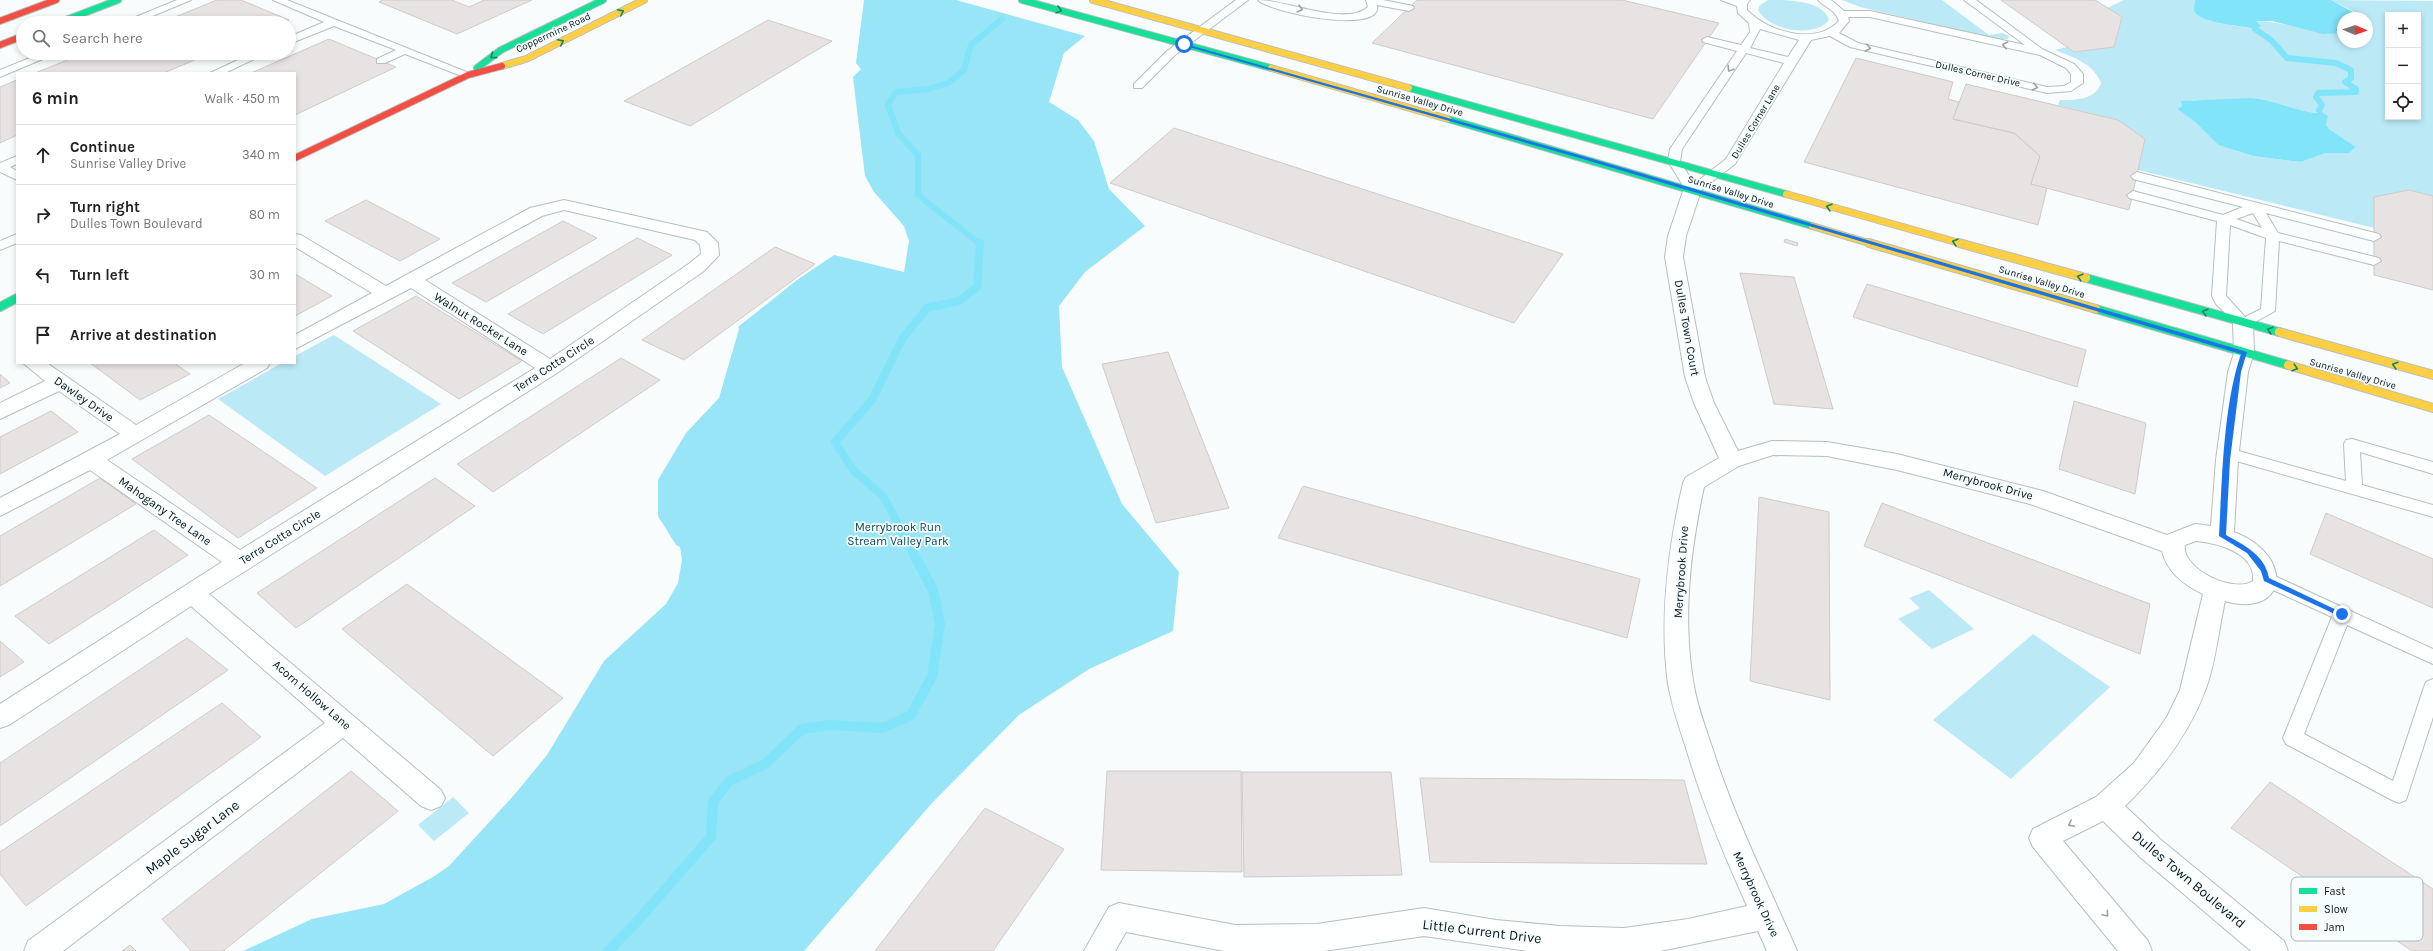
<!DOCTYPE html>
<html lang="en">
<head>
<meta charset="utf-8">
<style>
  body { margin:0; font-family:Karla,sans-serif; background:#f6f6f6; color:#222 }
  .controls { position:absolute; right:12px; top:12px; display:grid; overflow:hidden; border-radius:0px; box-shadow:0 2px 6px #0003 }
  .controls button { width:36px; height:36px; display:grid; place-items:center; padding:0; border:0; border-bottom:1px solid #e0e0e0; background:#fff; color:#222; font:20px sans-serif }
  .compass { position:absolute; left:2337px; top:12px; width:36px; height:36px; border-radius:50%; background:#fff; box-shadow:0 2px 6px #0003; rotate:92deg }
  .stop { position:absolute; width:12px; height:12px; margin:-9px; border:3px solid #1a73e8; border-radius:50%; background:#fff }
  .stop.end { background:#1a73e8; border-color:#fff; box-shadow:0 1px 4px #0008 }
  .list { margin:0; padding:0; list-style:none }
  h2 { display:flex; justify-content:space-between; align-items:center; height:52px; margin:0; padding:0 16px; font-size:17px }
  h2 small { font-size:13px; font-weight:400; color:#767676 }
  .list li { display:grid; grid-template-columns:26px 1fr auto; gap:12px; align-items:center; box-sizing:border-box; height:60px; padding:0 16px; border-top:1px solid #e0e0e0 }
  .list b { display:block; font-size:15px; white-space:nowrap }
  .list p { margin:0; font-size:13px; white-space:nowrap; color:#767676 }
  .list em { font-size:13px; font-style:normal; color:#767676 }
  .icon { flex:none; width:22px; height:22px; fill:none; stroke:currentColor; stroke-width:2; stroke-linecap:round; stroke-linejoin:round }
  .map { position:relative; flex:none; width:2433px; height:951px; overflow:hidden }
  .search { position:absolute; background:#fff; box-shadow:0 2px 6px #0003; left:16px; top:16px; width:280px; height:44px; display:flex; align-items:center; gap:10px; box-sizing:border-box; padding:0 14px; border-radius:22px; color:#767676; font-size:15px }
  .panel { position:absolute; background:#fff; box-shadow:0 2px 6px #0003; left:16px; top:72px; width:280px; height:292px; border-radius:0px }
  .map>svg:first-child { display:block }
</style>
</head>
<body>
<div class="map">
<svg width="2433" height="951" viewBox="0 0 2433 951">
  <rect width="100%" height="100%" fill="#f8fcfd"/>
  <!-- green -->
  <g fill="#bbeaf6" fill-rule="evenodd">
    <path d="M1768,0C1787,0 1823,0 1829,20C1814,39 1768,30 1758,10L1760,5Z"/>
    <polygon points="1842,0 1942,0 1989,35 2002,33 2009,36 2008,39 1996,39 1860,7"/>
    <path d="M2124,0H2195V5L2218,23L2255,29L2256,21C2285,21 2313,34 2343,33V42H2367V18L2331,0L2433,1V196L2409,190L2374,197V228L2138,170L2145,139L2118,120L2058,105L2060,100C2075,100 2096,100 2101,83C2094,64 2073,57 2055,50L2067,47L2074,52L2114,47L2122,17L2107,8ZM2388,15H2418V117H2388ZM2250,98C2274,99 2294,111 2317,113L2319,110L2329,129L2356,147L2349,153H2326L2301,162L2253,156L2218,145L2194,121L2177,109L2192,100L2228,101Z"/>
    <polygon points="334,335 441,404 325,476 218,399 282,363 295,363 295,356"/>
    <polygon points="1929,590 1974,629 1932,649 1898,619 1920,608 1909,598"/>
    <polygon points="2033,634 2110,687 2011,779 1933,720"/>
    <polygon points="453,797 469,813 434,841 418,825"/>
  </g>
  <!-- forest -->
  <polygon fill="#97e5f6" points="864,0 956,0 1085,36 1064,53 1049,102 1078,120 1094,141 1109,189 1145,226 1085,272 1059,306 1062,367 1122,504 1179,572 1173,631 1089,669 1019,715 932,803 804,951 243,951 312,919 384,904 433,877 449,866 515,794 547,755 604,661 666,604 678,583 682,560 680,547 676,545 658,516 658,480 686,433 719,398 739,329 738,327 797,280 834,255 904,272 909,241 904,226 874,192 865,176 853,77 861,69 856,63"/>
  <!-- water -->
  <g fill="#82e4f9">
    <path d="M2195,0H2331L2364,18H2343V33L2323,34L2272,21H2256L2261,26L2255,29C2244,26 2194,23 2194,9C2194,6 2195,4 2195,0Z"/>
    <path d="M2250,98C2274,99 2294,111 2317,113L2319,110L2328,116L2326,124L2329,129L2356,147L2349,153H2326L2301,162L2253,156L2218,145L2194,121L2177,109L2182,106L2181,101Z"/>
  </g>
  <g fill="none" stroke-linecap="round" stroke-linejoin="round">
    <!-- stream-far2 -->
    <g stroke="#82e4f9" stroke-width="6">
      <polyline points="2255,29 2271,40 2287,58 2336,63 2351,70 2351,78 2345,82 2356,89 2356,92 2318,93 2316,97 2322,105 2319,110"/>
      <polyline points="980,244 918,195 918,155 898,133 888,105 896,92 928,89 948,83 964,70 971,45 1002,19"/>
    </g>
    <!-- stream-far1 -->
    <polyline stroke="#82e4f9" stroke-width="8" points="914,554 883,496 853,470 835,442 872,400 902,339 927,308 959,301 977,287 980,243"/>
    <!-- stream -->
    <polyline stroke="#82e4f9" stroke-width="10" points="608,951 634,925 711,837 713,802 729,781 765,764 802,729 830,725 883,728 911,715 932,676 940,624 933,590 913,553"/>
  </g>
  <!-- building -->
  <g fill="#e7e3e2" stroke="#cfcbc9">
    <polygon points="217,0 241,0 289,20 282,23 160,23"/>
    <polygon points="383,0 452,0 469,7 484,0 532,0 457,34 379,2"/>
    <polygon points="1417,0 1622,0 1719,23 1653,119 1372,43"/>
    <polygon points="2001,0 2095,0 2122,17 2114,47 2074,52"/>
    <polygon points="768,20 832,41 690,126 624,101"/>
    <polygon points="329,39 396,67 295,115 295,73 251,73"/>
    <polygon points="85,53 211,53 164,73 35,73"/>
    <polygon points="1856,58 1953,82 1948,99 1959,102 1953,119 2014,133 2040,156 2031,184 2047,188 2038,225 1804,162"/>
    <polygon points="17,80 17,135 0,143 0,87"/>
    <polygon points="1966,84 2118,120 2145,139 2129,210 2031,184 2040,156 2014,133 1953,119"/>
    <polygon points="1174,128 1563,254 1514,323 1110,183"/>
    <polygon points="2409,190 2433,196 2433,290 2374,275 2374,197"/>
    <polygon points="366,200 440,239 400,261 325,221"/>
    <polygon points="563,221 597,238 486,302 452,283"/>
    <polygon points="637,238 672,255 543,334 508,314"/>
    <polygon points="1785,239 1798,243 1797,246 1784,242"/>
    <polygon points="775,247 815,264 684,360 642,340"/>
    <polygon points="1740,273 1794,277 1833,409 1774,404"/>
    <polygon points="295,274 332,296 295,316"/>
    <polygon points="1867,284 2086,350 2077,387 1853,317"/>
    <polygon points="416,296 522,361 459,399 353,331"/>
    <polygon points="1168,352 1229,508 1156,523 1102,364"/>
    <polygon points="621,358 660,380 493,492 457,464"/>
    <polygon points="90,363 174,363 190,374 140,400"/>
    <polygon points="0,374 10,383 0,388"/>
    <polygon points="2074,401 2146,423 2135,494 2059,469"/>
    <polygon points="51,411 78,432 0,474 0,437"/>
    <polygon points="209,415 317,488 238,538 132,459"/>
    <polygon points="100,478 136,504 0,586 0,536"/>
    <polygon points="435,478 475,506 296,628 257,593"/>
    <polygon points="1303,486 1640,579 1627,638 1278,538"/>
    <polygon points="1759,497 1829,512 1830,700 1750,681"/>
    <polygon points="1882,503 2150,604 2140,654 1864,546"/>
    <polygon points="2326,513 2433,559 2433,608 2310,554"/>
    <polygon points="154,530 188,555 49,644 15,616"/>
    <polygon points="407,584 563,698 493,756 342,629"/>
    <polygon points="187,638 228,670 0,826 0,763"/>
    <polygon points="0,641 24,662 0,677"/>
    <polygon points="222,703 261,737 26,906 0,874 0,852"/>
    <polygon points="351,771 398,811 223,951 191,951 162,919"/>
    <polygon points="1107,771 1241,771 1242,872 1101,870"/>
    <polygon points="1242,772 1391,772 1402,875 1244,877"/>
    <polygon points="1420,778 1684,780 1707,864 1430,862"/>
    <polygon points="2270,782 2433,889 2433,951 2412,951 2231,828"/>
    <polygon points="985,808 1064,849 993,951 875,951"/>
    <polygon points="130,945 136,951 122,951"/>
  </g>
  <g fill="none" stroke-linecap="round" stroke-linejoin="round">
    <!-- lane casing -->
    <g stroke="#b6bec0" stroke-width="2">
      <g id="lane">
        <polygon points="177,0 191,0 136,23 121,23"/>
        <polygon points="273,0 287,0 474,75 472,77 464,77 405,54 385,63 377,63 377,59 396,50 334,26 289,44 289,37 324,22"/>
        <polygon points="1236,0 1248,0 1175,55 1142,88 1134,88 1134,84 1167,51"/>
        <path d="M1258,0C1287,0 1345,27 1368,7L1366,0H1383L1413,6L1414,8L1409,11L1377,5C1384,36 1268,12 1258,0Z"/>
        <path d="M1721,0H1750L1747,4V10C1768,32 1816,46 1839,21C1835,9 1825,8 1818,0H1831L1844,11H1870L2025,45L1964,0H1976L2042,49L2074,64L2083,74V83L2071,91L2047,93L1850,47L1830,36L1811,40L1735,164L1696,194H1688L1668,161L1670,149L1737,51L1703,42L1702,40L1707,37L1741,45L1750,32L1749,23L1738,13L1737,6ZM1848,17H1870L2040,55L2066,68L2071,74V82L2064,86L2047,87L1858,43L1839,33L1849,21ZM1760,29L1799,40L1788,57L1750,48ZM1746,53L1784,63L1726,159L1694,184L1680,161L1682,149Z"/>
        <polygon points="42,53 57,53 0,77 0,70"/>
        <polygon points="253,53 267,53 225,73 210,73"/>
        <polygon points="17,156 17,164 10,167 17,171 17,180 0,172 0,163"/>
        <path d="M2137,172L2379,234L2381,237L2374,241L2266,213L2278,233L2379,258L2381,261L2374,265L2279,241L2275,311L2248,326H2238L2216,304L2212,296L2217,221L2129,198L2127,195L2133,191L2223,215L2243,207L2133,179L2131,176ZM2253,213L2262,228L2236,219ZM2230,225L2266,238L2261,309L2245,317L2226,296Z"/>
        <polygon points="17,234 17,243 0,250 0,241"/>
        <polygon points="2352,439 2433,462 2433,474 2360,452 2362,485 2433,505 2433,517 2222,457 2220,453 2222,449 2228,448 2346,481 2344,444 2346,440"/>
        <polygon points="2266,572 2433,649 2433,664 2347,625 2304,734 2393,781 2424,687 2426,682 2433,679 2433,717 2406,800 2399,803 2392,800 2286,744 2283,738 2332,617 2260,584 2257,579 2260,574"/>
      </g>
    </g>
    <!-- street casing -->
    <g stroke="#b6bec0" stroke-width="2">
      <g id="street">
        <path d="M1692,186L1698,187L1701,191L1686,236L1683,257L1705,377L1714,403L1738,451L1772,441L1827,442L1897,454L2043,491L2167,535L2195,524L2211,526L2216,460L2228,372L2234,353L2233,323L2236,319L2243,317L2250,319L2253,323L2254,353L2248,372L2238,460L2234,532C2296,556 2287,619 2225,601C2219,628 2215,667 2205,691C2188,736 2159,773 2125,806L2160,839L2284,941L2288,951H2251L2140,857L2103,821L2063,841L2148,941L2152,951H2118L2033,847L2029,838L2033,829L2096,797L2134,763L2167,717L2180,690L2203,594C2184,585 2167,572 2162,551L2030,504L1897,470L1827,456L1773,455L1739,466L1704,487C1690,552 1682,620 1694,686C1698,708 1706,729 1713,750C1735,819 1768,884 1797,951H1767L1758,931L1660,951H1528L1424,936L1324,951H1224L1126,932L1115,951H1084L1109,907L1119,903L1235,925L1317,924L1424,908L1496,920L1560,926L1624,928L1688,919L1747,906C1724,855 1702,802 1686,748C1679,727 1672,706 1668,684C1659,617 1668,549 1683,483L1686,477L1719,458L1694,403L1685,377L1665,257L1668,236L1683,191L1686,187ZM2196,541C2218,543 2256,553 2253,581C2234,594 2181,569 2185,545Z"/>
        <path d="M564,200L707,232L718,243L719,255L704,271L557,373L209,594L441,790L445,798L441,806L431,810L421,806L343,738L63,951H24L28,941L325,723L191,606L9,725L0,728V704L222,562L90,470L0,516V498L120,434L59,391L0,419V403L45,381L23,363H47L136,425L245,363H270L267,368L107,460L240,550L535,368L411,288L295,349V335L372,293L295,247V234L301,235L386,286L530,208ZM564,210L695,240L700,245L701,254L690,263L550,359L425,280L542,216Z"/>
      </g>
    </g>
    <!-- fast-far1 casing -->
    <g stroke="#b6bec0" stroke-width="8">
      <g id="fast-far1">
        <polyline points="1022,0 1271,68"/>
        <polyline points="58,23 118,0"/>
        <polyline points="477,68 501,50 603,0"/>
        <polyline points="1409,88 1786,194"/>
        <polyline points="1448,119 1812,226"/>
      </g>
    </g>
    <!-- fast casing -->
    <g stroke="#b6bec0" stroke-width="10">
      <g id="fast">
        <polyline points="2086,278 2279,332"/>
        <polyline points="0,307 17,298"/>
        <polyline points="2096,309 2288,365"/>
      </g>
    </g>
    <!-- slow-far1 casing -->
    <g stroke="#b6bec0" stroke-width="8">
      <g id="slow-far1">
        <polyline points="1093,0 1409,88"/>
        <polyline points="502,66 526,59 644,0"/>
        <polyline points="1271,68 1448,119"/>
        <polyline points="1786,194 1963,244"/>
        <polyline points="1812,226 1872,244"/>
      </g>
    </g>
    <!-- slow casing -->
    <g stroke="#b6bec0" stroke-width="10">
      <g id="slow">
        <polyline points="1869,243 2096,309"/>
        <polyline points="1959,243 2086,278"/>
        <polyline points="2279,332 2433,375"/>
        <polyline points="2288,365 2433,408"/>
      </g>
    </g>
    <!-- jam casing -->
    <g stroke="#b6bec0" stroke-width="8">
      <g id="jam">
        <polyline points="0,21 56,0"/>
        <polyline points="0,45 23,36"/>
        <polyline points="295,158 468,75 502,66"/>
      </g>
    </g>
    <!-- lane -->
    <use href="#lane" fill="#feffff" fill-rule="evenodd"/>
    <!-- street -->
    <use href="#street" fill="#feffff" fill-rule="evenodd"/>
    <!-- fast-far1 -->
    <use href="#fast-far1" stroke="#16e098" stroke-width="6"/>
    <!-- fast -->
    <use href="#fast" stroke="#16e098" stroke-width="8"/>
    <!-- slow-far1 -->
    <use href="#slow-far1" stroke="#ffcf43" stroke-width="6"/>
    <!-- slow -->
    <use href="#slow" stroke="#ffcf43" stroke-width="8"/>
    <!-- jam -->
    <use href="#jam" stroke="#f24e42" stroke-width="6"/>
  </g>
  <!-- one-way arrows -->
  <defs><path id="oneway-chevron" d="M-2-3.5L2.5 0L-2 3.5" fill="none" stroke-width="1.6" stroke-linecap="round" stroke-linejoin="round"/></defs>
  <g stroke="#9ca1a3">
    <use href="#oneway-chevron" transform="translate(1300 9) rotate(14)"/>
    <use href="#oneway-chevron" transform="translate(2005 45) rotate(-167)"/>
    <use href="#oneway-chevron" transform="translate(1868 48) rotate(13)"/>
    <use href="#oneway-chevron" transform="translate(1730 69) rotate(123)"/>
    <use href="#oneway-chevron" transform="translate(2035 87) rotate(13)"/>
    <use href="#oneway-chevron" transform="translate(2071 824) rotate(153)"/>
    <use href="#oneway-chevron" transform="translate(2106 914) rotate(50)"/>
  </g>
  <g stroke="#10855f">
    <use href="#oneway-chevron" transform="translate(1059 10) rotate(15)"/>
    <use href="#oneway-chevron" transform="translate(621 12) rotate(-27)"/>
    <use href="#oneway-chevron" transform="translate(561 42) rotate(-26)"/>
    <use href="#oneway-chevron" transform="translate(493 56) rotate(143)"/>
    <use href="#oneway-chevron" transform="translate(1829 207) rotate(-164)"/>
    <use href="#oneway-chevron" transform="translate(1955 242) rotate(-164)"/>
    <use href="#oneway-chevron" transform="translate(2080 277) rotate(-164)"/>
    <use href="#oneway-chevron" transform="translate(2205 312) rotate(-164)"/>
    <use href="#oneway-chevron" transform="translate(2270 330) rotate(-164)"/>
    <use href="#oneway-chevron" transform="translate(2395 365) rotate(-164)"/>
    <use href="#oneway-chevron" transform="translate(2295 368) rotate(16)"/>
  </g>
  <!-- route -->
  <path fill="#1a73e8" d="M1182,43L1579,155L2247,352L2241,372L2230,460L2226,535C2244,545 2265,555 2269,578L2345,614L2339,616L2264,581L2261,571L2247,553L2219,536C2222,481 2223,406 2241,354L1576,157L1182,45Z"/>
  <g text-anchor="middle" stroke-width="3.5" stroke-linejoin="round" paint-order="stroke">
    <!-- far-street labels -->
    <g font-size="10" fill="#081519" stroke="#f6fdff">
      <text transform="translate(553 32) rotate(-25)" y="4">Coppermine Road</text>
      <text transform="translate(1978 73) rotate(13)" y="4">Dulles Corner Drive</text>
      <text transform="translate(1420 100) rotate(16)" y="4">Sunrise Valley Drive</text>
      <text transform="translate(1755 121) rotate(-59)" y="4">Dulles Corner Lane</text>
      <text transform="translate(1731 191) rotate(17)" y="4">Sunrise Valley Drive</text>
      <text transform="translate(2042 281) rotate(17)" y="4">Sunrise Valley Drive</text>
      <text transform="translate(2353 373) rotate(16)" y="4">Sunrise Valley Drive</text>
    </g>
    <!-- street labels -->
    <g font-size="12" fill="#081519" stroke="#f6fdff">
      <text transform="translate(481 324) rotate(32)" y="4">Walnut Rocker Lane</text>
      <text transform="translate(1687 328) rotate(80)" y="4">Dulles Town Court</text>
      <text transform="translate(554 364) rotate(-33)" y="4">Terra Cotta Circle</text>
      <text transform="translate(84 399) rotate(35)" y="4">Dawley Drive</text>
      <text transform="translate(1988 484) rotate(15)" y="4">Merrybrook Drive</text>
      <text transform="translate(165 511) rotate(35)" y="4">Mahogany Tree Lane</text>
      <text transform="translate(280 537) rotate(-32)" y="4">Terra Cotta Circle</text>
      <text transform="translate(1681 572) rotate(-86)" y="4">Merrybrook Drive</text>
      <text transform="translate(312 695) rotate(41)" y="4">Acorn Hollow Lane</text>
      <text transform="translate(1756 894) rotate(65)" y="4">Merrybrook Drive</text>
    </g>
    <!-- park labels -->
    <g font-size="12" fill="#0c4956" stroke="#f6fdff">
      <text x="898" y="531">Merrybrook Run<tspan x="898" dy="14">Stream Valley Park</tspan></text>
    </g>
    <!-- near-street labels -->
    <g font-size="14" fill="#081519" stroke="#f6fdff">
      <text transform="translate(192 837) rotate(-37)" y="5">Maple Sugar Lane</text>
      <text transform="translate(2189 879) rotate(40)" y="5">Dulles Town Boulevard</text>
      <text transform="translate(1482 931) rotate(7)" y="5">Little Current Drive</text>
    </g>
  </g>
  <!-- legend -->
  <rect x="2291" y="877" width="132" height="64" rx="6" fill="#f6fdff" stroke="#afb7ba" stroke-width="1"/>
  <rect x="2299" y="888" width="18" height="6" fill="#16e098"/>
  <rect x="2299" y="906" width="18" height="6" fill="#ffcf43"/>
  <rect x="2299" y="924" width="18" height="6" fill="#f24e42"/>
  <g font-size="11" fill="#081519">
    <text x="2324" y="895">Fast</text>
    <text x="2324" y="913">Slow</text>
    <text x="2324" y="931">Jam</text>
  </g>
</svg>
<div class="controls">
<button>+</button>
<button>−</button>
<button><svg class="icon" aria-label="locate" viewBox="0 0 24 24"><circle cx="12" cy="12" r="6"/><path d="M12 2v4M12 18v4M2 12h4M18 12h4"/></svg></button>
</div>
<svg class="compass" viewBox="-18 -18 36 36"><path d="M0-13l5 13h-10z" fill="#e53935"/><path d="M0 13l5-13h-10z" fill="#767676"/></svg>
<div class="stop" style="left:1184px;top:44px"></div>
<div class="stop end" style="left:2342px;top:614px"></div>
<div class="search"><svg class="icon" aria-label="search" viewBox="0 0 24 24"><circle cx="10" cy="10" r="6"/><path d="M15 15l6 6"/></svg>Search here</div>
<section class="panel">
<h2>6 min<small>Walk · 450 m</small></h2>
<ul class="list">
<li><svg class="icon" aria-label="ahead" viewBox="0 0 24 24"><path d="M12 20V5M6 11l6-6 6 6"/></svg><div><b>Continue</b><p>Sunrise Valley Drive</p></div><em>340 m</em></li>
<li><svg class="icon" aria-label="right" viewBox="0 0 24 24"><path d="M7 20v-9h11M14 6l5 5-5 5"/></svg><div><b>Turn right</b><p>Dulles Town Boulevard</p></div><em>80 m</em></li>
<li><svg class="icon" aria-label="left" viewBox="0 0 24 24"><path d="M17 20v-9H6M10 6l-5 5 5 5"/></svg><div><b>Turn left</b></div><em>30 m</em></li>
<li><svg class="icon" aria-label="arrive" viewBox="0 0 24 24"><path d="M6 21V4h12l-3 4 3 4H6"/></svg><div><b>Arrive at destination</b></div></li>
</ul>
</section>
</div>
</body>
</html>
